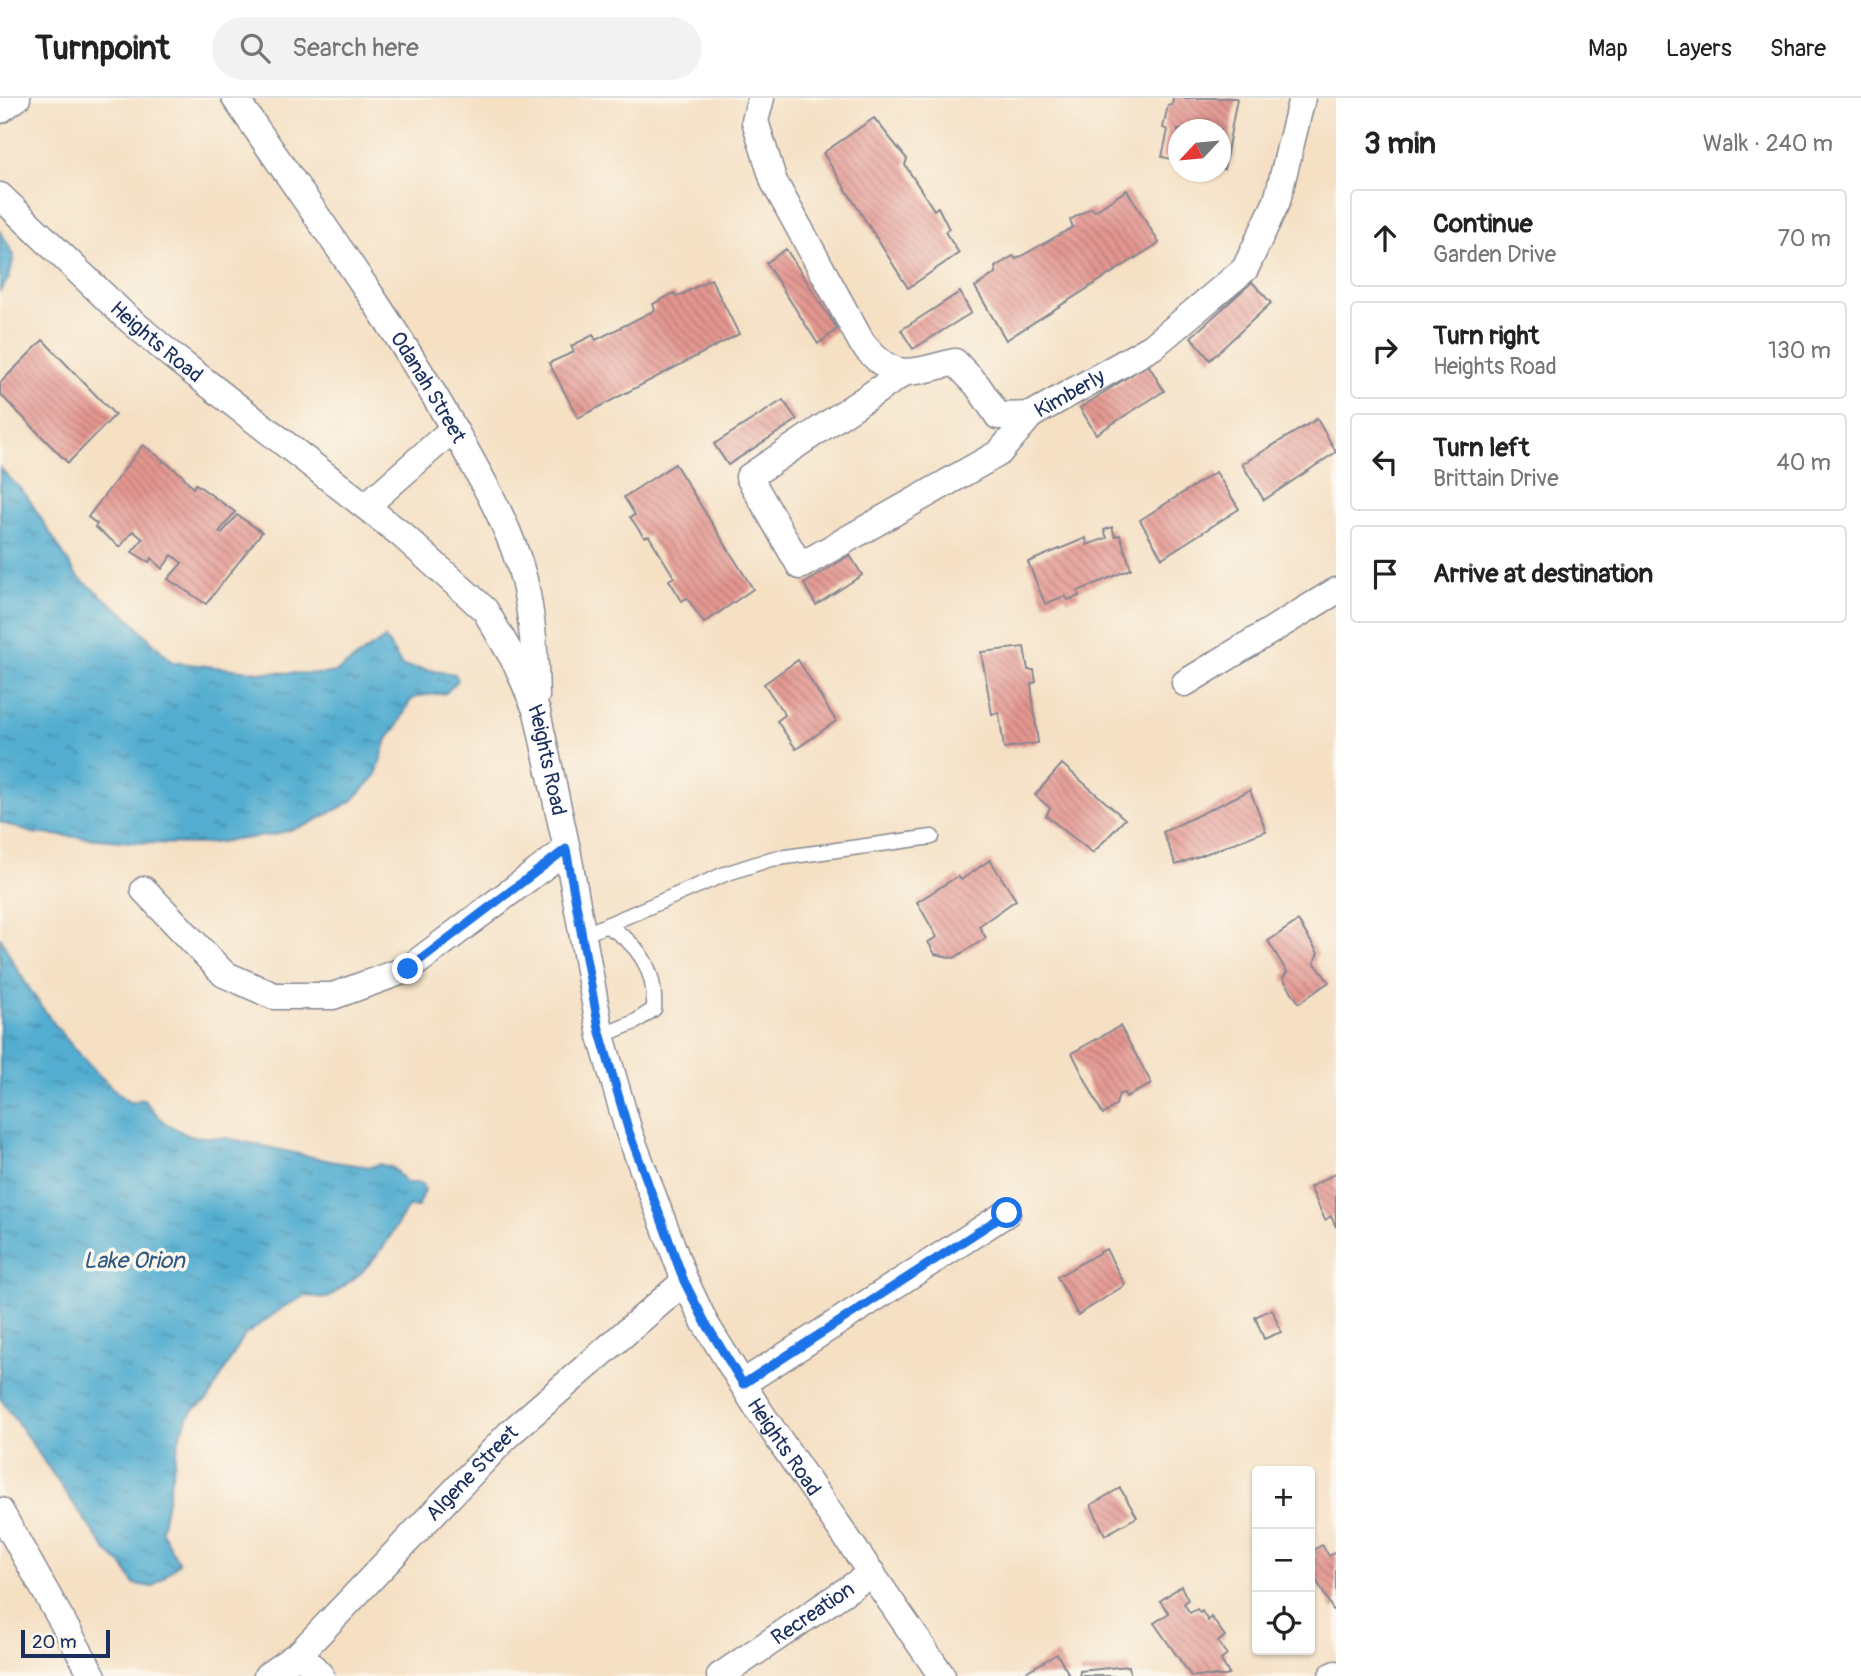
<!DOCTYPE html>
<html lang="en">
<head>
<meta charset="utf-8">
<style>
  body { margin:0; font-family:Pangolin,sans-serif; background:#f2f2f2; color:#222 }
  .controls { position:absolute; right:21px; bottom:21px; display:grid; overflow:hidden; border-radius:7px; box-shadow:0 2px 5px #0004 }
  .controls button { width:63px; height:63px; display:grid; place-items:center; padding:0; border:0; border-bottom:2px solid #e0e0e0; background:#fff; color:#222; font:35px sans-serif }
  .compass { position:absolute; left:1168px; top:21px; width:63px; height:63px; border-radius:50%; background:#fff; box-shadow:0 2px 5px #0004; rotate:244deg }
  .scale { position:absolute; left:21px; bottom:18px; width:89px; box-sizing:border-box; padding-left:7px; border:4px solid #1b2f5e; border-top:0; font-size:19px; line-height:24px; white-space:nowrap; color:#1b2f5e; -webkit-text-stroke:5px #fbf7ec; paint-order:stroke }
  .stop { position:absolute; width:21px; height:21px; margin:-16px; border:5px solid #1a73e8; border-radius:50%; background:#fff }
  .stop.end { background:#1a73e8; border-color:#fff; box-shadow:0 2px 7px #0008 }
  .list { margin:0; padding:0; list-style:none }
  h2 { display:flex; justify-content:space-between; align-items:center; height:91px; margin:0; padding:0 28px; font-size:30px }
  h2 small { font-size:23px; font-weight:400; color:#767676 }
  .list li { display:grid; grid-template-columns:46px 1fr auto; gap:21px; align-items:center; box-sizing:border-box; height:98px; margin:0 14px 14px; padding:0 14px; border:2px solid #e0e0e0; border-radius:7px }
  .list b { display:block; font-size:26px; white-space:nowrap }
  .list p { margin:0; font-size:23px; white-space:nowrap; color:#767676 }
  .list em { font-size:23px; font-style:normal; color:#767676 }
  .icon { flex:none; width:38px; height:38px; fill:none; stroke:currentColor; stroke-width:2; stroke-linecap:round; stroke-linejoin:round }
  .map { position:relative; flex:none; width:1336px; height:1578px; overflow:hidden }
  header { display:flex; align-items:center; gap:42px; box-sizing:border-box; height:98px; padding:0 35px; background:#fff; border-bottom:2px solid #e0e0e0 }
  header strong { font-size:33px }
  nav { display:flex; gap:38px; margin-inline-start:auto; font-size:24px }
  .search { width:490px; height:63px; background:#f2f2f2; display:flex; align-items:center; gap:18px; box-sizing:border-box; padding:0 24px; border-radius:38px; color:#767676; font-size:26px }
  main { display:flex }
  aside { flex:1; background:#fff }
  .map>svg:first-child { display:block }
</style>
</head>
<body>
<header>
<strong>Turnpoint</strong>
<div class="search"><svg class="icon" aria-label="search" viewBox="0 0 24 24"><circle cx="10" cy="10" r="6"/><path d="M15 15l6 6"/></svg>Search here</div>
<nav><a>Map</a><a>Layers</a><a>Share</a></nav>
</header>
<main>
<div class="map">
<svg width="1336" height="1578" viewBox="0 0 1336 1578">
  <defs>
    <pattern id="water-ripples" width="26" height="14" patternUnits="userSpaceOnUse" patternTransform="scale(1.75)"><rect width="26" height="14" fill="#53add0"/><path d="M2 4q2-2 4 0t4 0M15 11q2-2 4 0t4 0" fill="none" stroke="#448dac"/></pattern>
    <pattern id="building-back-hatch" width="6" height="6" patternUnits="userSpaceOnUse" patternTransform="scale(1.75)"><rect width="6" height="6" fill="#e49690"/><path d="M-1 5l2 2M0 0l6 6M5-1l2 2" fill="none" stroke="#b87b79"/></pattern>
  </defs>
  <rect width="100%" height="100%" fill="#fbf7ec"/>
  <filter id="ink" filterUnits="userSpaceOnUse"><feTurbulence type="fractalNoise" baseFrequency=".0143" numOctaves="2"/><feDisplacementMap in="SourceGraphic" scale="14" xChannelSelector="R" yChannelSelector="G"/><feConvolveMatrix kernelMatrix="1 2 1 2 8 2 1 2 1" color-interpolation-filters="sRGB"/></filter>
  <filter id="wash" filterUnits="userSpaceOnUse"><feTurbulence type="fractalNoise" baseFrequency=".00686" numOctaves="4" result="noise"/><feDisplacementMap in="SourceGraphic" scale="28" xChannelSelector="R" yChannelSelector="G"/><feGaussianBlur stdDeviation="1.57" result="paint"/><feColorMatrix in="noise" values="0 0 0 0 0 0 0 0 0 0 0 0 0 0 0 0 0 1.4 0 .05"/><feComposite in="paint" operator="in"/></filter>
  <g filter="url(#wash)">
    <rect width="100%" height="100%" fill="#f5e0c4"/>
    <!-- water -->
    <g fill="url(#water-ripples)" stroke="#376e97" stroke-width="2">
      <polygon points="0,133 14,157 9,180 0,193"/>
      <polygon points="0,370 27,398 77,478 127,518 172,564 259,574 323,576 336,574 385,540 402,568 455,576 458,582 446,595 418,598 410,603 397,629 387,641 376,678 351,704 307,727 273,737 203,746 143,745 32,735 0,724"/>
      <path d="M0,839C29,899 78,963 130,1005L143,1001L164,1024L189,1038L227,1040L335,1064L371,1069L379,1066L393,1070L406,1085H421L425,1092L418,1109H408L383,1150L361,1175L328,1200L305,1198L285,1208L244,1238L209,1300L191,1314L180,1336L161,1433L179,1465L153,1489L134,1486L124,1469L105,1451L0,1300Z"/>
    </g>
    <g id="blocks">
      <!-- building -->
      <g fill="url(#building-back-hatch)">
        <polygon points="1173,0 1237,0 1224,71 1220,70 1220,32 1178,32 1178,62 1162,59 1168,32 1163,30 1168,7 1172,7"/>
        <polygon points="874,20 907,61 905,67 934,112 938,109 949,131 945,134 959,155 908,190 823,55"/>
        <polygon points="1127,92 1159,145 1006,242 975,189 996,175 995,169 1013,158 1016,161 1073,129 1070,122 1091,110 1095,113"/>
        <polygon points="786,151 837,231 818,246 766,165"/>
        <polygon points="711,181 739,236 578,320 549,265 574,254 571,248 593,237 596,242 655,212 653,206 674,195 677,199"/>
        <polygon points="1252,184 1271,205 1210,262 1191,239"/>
        <polygon points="960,194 971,215 913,251 901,232"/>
        <polygon points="43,242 115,317 68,365 0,296 0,285"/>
        <polygon points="1148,266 1164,293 1096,336 1080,310"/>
        <polygon points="783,302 797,322 728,367 714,346"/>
        <polygon points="1317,321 1336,354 1264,402 1242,366"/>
        <polygon points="143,347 163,362 162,365 164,363 183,378 193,390 196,386 235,414 219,434 222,435 237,417 262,434 206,506 168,481 182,465 172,457 162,471 152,460 149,464 132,454 143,441 133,433 120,449 95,429 97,426 88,419"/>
        <polygon points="675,366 753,491 704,525 687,500 682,503 669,482 674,479 649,438 644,439 630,419 635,417 624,399"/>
        <polygon points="1216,374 1239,411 1162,460 1140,422"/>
        <polygon points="1112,429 1115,438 1120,437 1131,471 1078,493 1079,498 1068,502 1065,498 1045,506 1028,464 1086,440 1087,447 1107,440 1104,432"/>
        <polygon points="850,457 862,477 816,507 804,486"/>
        <polygon points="1024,549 1028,572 1034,572 1036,584 1031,586 1038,645 1004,650 999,615 992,616 981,554"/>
        <polygon points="798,562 836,623 796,651 777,623 785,617 764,586"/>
        <polygon points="1062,666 1125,721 1093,755 1046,718 1050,710 1035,697"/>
        <polygon points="1250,692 1266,733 1176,767 1163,734"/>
        <polygon points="990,762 1016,802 979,828 986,840 954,860 935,856 928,844 937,839 917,804 958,778 961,782"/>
        <polygon points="1298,823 1318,855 1314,864 1329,884 1299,905 1283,880 1287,874 1268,843"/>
        <polygon points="1120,928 1152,986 1126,999 1124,995 1119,996 1116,1007 1103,1017 1072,955"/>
        <polygon points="1336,1075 1336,1129 1331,1118 1325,1122 1310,1089"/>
        <polygon points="1106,1151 1125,1187 1078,1217 1057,1179"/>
        <polygon points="1272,1211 1281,1234 1264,1241 1255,1219"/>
        <polygon points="1120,1390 1137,1419 1105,1437 1091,1407"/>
        <polygon points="1322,1447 1329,1458 1336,1454 1336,1510 1333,1512 1310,1471 1310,1454"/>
        <polygon points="1181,1488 1188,1502 1184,1506 1190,1515 1197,1511 1200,1515 1202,1513 1208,1523 1211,1519 1225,1538 1218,1544 1227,1557 1221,1562 1229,1576 1226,1578 1191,1578 1154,1525 1169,1515 1160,1503"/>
        <polygon points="1057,1556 1070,1578 1025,1578 1024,1575"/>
        <polygon points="1129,1568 1131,1578 1080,1578 1080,1573"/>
      </g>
    </g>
  </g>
  <g filter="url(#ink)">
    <use href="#blocks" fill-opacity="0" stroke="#888891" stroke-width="2"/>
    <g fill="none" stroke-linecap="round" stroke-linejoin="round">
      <!-- lane casing -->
      <g stroke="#888891" stroke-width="17">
        <g id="lane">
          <polyline points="581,838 725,776 771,761 932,739"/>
          <path d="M601,938L635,924L654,911C656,873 640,846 607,828"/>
        </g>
      </g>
      <!-- street casing -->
      <g stroke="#888891" stroke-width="29">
        <g id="street">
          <path id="s1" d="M235,0C310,109 389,217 455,333C481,380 511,430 524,482C533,521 535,559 536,598"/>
          <path id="s2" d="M761,0L755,23L774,84L862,245C895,286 911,274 955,264L977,287L998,318L1031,317L1152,249L1245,171L1277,103L1302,0"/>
          <polyline points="0,12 17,0"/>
          <path id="s3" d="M0,98L123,216L171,257L402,437L485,512L517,567L537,614L567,751L601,938L629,1034L685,1183L705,1225L758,1311L942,1578"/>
          <polyline points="902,276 749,379 800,468 999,355 1031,317"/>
          <polyline points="366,408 453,331"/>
          <polyline points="1185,585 1336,493"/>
          <polyline points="144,792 224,876 274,898 333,898 408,871 567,751"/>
          <polyline points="743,1285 1007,1115"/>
          <polyline points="0,1413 93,1578"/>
          <polyline points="300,1555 321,1578"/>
          <path id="s4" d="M267,1578L300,1555L510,1335L685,1183"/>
          <path id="s5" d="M720,1578L872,1475"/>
          <polyline points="1332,1578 1336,1576"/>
        </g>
      </g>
      <!-- lane -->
      <use href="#lane" stroke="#fff" stroke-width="14"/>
      <!-- street -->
      <use href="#street" stroke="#fff" stroke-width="26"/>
    </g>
  </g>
  <g fill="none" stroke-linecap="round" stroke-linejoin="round" filter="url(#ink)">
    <!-- route -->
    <polyline stroke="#1a73e8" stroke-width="9" points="408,871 566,751 599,931 629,1034 684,1183 705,1224 743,1286 1007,1115"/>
  </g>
  <g text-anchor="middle" stroke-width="7" stroke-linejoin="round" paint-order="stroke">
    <!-- street labels -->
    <g font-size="21" fill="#1b2f5e" stroke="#fbf7ec">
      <text dy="7" stroke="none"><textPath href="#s3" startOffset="214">Heights Road</textPath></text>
      <text dy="7" stroke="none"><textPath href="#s1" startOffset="348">Odanah Street</textPath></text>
      <text dy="7" stroke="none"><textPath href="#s2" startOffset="522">Kimberly</textPath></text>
      <text dy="7" stroke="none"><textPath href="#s3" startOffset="802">Heights Road</textPath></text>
      <text dy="7" stroke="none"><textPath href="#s3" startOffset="1536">Heights Road</textPath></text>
      <text dy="7" stroke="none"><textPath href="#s4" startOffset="289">Algene Street</textPath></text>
      <text dy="7" stroke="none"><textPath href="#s5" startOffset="112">Recreation</textPath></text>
    </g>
    <!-- water labels -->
    <g font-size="23" font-style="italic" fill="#2f5b86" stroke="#fbf7ec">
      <text x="134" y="1170">Lake Orion</text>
    </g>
  </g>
</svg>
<div class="controls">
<button>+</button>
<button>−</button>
<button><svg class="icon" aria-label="locate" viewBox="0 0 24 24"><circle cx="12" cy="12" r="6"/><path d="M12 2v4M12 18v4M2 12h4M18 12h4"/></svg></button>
</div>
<svg class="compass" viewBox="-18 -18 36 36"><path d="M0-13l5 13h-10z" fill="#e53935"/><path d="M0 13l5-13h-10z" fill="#767676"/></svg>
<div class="scale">20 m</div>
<div class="stop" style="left:1007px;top:1115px"></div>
<div class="stop end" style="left:408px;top:871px"></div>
</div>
<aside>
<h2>3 min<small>Walk · 240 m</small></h2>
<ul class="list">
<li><svg class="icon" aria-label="ahead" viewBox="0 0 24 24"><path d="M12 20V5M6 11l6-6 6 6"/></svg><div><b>Continue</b><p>Garden Drive</p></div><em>70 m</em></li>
<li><svg class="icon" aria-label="right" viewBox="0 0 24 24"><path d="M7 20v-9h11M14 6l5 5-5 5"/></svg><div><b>Turn right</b><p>Heights Road</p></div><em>130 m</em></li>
<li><svg class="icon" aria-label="left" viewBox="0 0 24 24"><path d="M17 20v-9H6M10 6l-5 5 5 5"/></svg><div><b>Turn left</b><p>Brittain Drive</p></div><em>40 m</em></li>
<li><svg class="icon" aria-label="arrive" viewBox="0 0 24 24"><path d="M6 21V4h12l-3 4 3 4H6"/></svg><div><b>Arrive at destination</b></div></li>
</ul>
</aside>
</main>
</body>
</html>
